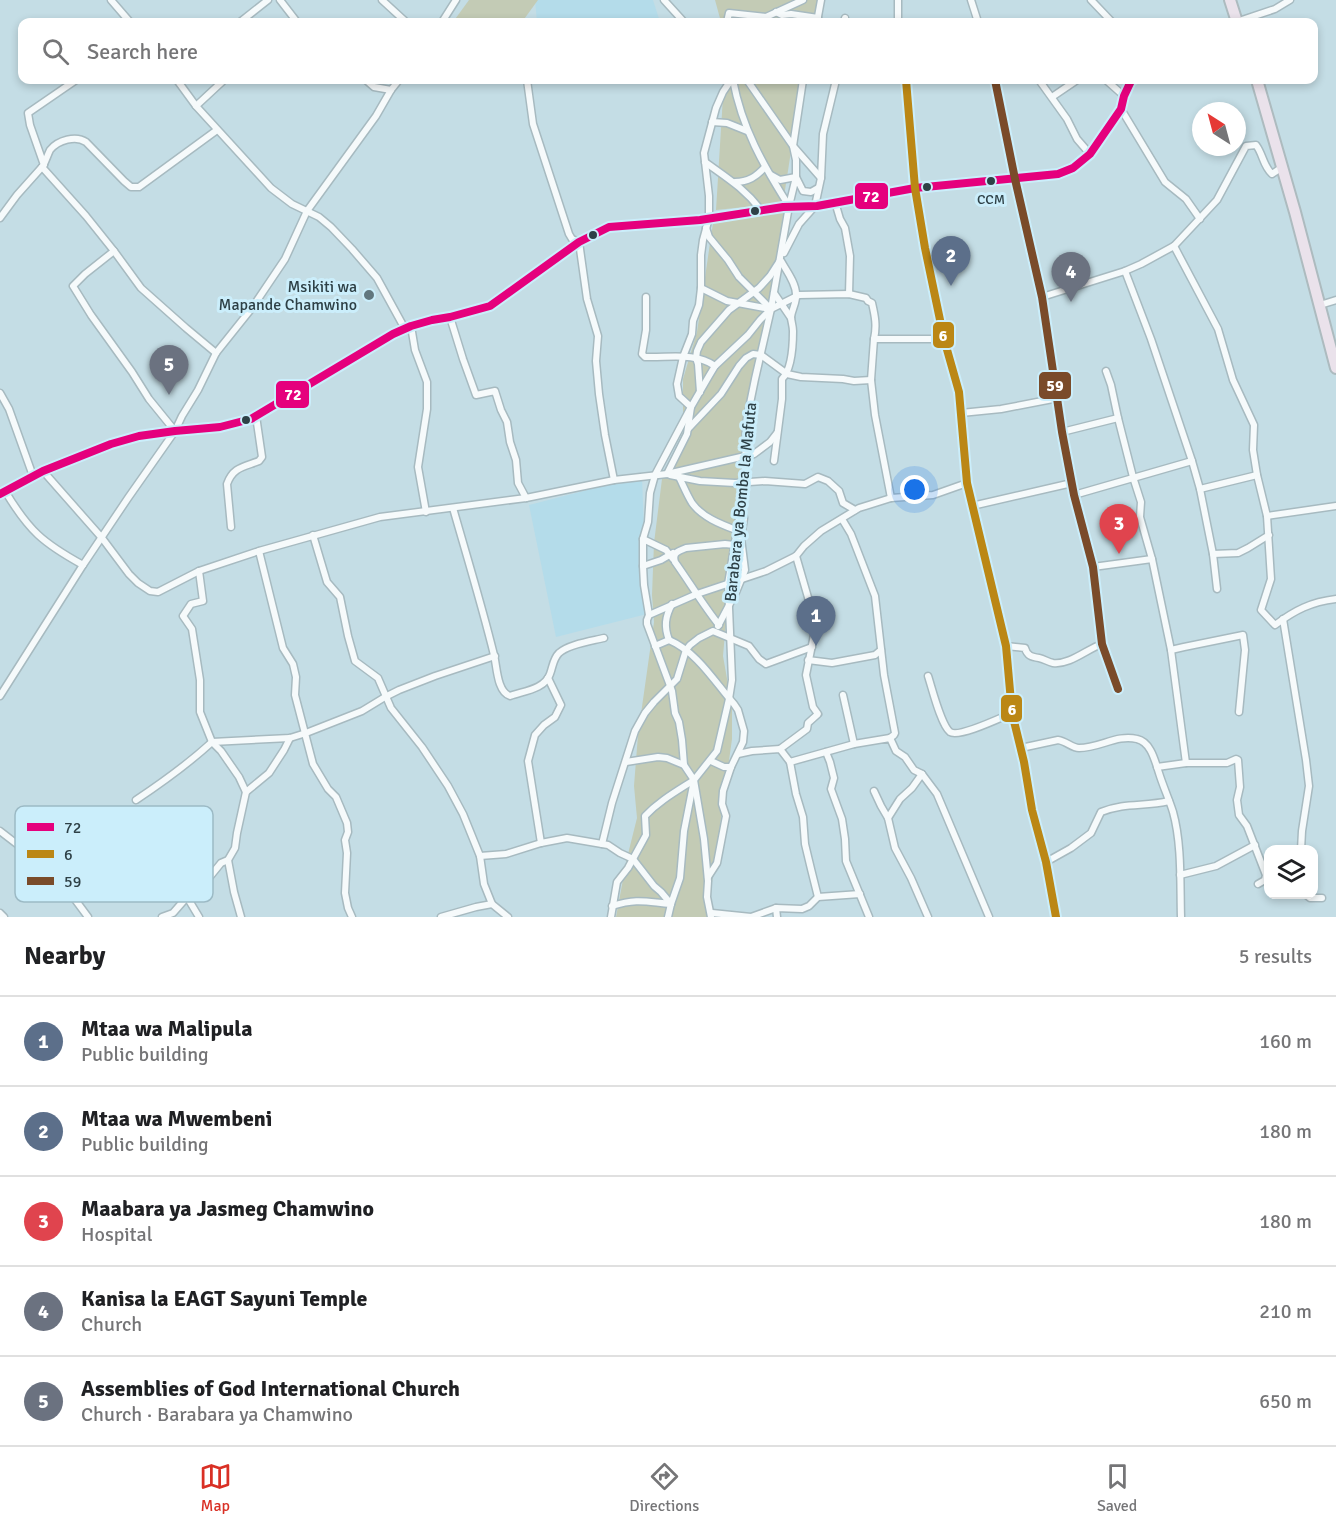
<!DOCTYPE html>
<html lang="en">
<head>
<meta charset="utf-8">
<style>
  body { margin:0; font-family:Signika,sans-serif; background:#f6f6f6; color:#202124 }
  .controls { position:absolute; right:18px; bottom:18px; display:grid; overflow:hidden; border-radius:12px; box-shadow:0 3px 9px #0003 }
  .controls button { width:54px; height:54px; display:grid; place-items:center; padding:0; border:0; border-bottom:2px solid #e0e0e0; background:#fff; color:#202124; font:30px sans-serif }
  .compass { position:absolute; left:1192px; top:102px; width:54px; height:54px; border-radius:50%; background:#fff; box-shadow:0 3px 9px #0003; rotate:324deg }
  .you { position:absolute; left:915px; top:490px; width:21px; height:21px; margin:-15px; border:4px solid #fff; border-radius:50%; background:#1a73e8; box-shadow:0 0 0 9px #1a73e833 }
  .badge { display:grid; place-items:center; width:39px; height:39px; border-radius:50%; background:#d93025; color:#fff; font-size:20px; font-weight:700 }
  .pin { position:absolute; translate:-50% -50px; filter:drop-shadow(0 2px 3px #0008) }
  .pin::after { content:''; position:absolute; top:32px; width:21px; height:18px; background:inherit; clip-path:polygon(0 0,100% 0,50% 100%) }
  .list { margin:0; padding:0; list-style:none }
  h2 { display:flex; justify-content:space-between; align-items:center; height:78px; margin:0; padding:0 24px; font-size:26px }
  h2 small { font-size:20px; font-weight:400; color:#757577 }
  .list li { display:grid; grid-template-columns:39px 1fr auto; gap:18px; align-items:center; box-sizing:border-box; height:90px; padding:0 24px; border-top:2px solid #e0e0e0 }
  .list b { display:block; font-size:22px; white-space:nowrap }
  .list p { margin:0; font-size:20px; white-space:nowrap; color:#757577 }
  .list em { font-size:20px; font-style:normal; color:#757577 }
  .icon { flex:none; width:33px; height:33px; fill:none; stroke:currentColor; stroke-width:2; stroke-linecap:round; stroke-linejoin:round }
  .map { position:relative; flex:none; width:1336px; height:917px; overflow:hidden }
  .search { position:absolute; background:#fff; box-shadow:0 3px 9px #0003; left:18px; right:18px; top:18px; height:66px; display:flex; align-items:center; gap:15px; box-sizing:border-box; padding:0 21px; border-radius:12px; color:#757577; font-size:22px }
  .sheet { height:528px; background:#fff }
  nav { display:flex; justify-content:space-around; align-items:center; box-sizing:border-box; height:84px; border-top:2px solid #e0e0e0; background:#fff; font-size:16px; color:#757577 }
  nav a { display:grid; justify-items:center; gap:3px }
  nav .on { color:#d93025 }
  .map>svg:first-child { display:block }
</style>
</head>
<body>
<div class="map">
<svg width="1336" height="917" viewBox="0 0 1336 917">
  <rect width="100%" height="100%" fill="#c4dde5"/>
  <!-- built -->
  <g fill="#b4dcea">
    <polygon points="535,0 653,0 660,22 537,22"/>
    <polygon points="642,476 647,614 556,637 529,505"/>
  </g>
  <!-- green -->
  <g fill="#c3cbb5">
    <polygon points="469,0 538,0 522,22 453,22"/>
    <polygon points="715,0 819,0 813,22 721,22"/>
    <polygon points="724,80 802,80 783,203 716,210"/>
    <polygon points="784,209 745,464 730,576 723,656 732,707 732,739 709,904 709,917 616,917 627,858 637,818 634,786 638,735 654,622 652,595 654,543 662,479 683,432 683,379 697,332 714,216"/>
  </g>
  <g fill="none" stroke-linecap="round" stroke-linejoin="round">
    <!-- street casing -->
    <g stroke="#a7bac0" stroke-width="9">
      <g id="street">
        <polyline points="111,0 130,22"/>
        <polyline points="280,0 297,22"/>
        <polyline points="382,0 406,22"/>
        <polyline points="664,0 684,22"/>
        <polyline points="898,0 898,22"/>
        <polyline points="971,0 978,22"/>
        <polyline points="1091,0 1112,22"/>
        <polyline points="776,12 782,15 791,14 818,18"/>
        <polyline points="240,22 268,0"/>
        <polyline points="442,22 456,0"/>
        <polyline points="727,22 729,13 766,17 803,0"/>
        <polyline points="755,22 765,18"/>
        <polyline points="817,22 821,0"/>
        <polyline points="844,22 845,18"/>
        <polyline points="1236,22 1275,9 1290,0"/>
        <polyline points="76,80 28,113 30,125 44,165 42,167 86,216 114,251 141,288 186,328 216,353"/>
        <polyline points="177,80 196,106 271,188 292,204 319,217 331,227 352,249 377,278 405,329"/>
        <polyline points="366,80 374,87 391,90"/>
        <polyline points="527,80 533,124 569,234 572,239 579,242 587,299 598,336 596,361 599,394 605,435 614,480"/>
        <path d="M733,80C742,128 763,165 789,206"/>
        <polyline points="747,80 793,146 821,178"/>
        <polyline points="906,80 915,188 925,248 944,339 959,392 967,483 1006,646 1012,713 1024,762 1032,810 1046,862 1056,917"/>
        <polyline points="995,80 1015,179 1042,297 1062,432 1074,495 1093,567 1102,644 1118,689"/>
        <polyline points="1039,80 1067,119 1077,139 1090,154"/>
        <polyline points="1106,80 1124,96"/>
        <polyline points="1052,97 1077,80"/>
        <polyline points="196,106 224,80"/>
        <polyline points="1121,109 1165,182 1186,199 1200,219"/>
        <polyline points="712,122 727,123 747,131"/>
        <path d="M705,162C727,178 744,188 761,210"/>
        <path d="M44,164C46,160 48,154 50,150C58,140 76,135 86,142L124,181L131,187H139L217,130"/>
        <polyline points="771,175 780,180 796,177 803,191 811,192 818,188"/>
        <path d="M735,182C748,182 756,177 765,167"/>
        <polyline points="835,202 840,219 845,228 850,256 849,294"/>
        <polyline points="0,218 17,195 42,167"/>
        <polyline points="706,228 709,237 728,260 739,277 771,309"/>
        <path d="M1174,246L1218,329L1233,380L1254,425L1253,450L1257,475L1267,516L1271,579L1261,610L1275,625C1295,610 1311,602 1336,599"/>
        <polyline points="114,251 85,274 73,286 91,315 132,372 149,399 175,431"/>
        <polyline points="784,253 799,224 815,206 821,178 823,134 836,80"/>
        <polyline points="1125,271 1151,339 1192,461 1200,489 1213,554 1217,589"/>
        <polyline points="701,288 727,301 770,309"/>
        <polyline points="774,293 791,318"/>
        <path d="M646,297V330L642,354L645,357C669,358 695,352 715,366"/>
        <path d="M1042,297L1125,271L1141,264L1174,246L1217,200L1246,146L1256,145C1263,154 1263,166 1272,174L1281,168"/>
        <polyline points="1320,305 1336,300"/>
        <polyline points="450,317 463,359 476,395 495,391 501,410 507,422 510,442 516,460 518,483 526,498"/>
        <polyline points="411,326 415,350 427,382 427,409 418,467 426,512"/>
        <polyline points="874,339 871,380 875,415 891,498"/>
        <polyline points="1106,371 1111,385 1118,418 1133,477 1141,502 1140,517 1152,559 1171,650 1186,763"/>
        <polyline points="700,392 698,364 696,358 697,351 701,342 729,310 759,288 770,276 779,262"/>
        <polyline points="0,393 9,409 33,476"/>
        <polyline points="961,413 1001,409 1058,398"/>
        <polyline points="688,429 721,394 739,366 746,358 753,354 761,355 787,374 801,377 843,379 854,381 871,380"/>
        <polyline points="1062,432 1118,418"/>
        <path d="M774,461L782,399V379C792,369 793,345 793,331C793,326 791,321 791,317C792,309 797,302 796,294C796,283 786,270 781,261"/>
        <polyline points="43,471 102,538 129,574 138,583 150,591 158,592 199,571 259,551 380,517 526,498 614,480 667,474 754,454 770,442 777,433"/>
        <path d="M667,474L687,434L691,407L709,376L715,366L748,335L760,320L771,309L799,295L849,294L866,298L868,301L872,303C875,316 877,326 874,339H944"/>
        <polyline points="670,475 700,481 735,483 765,481 805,484 818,477 828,481 839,491 843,503 855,510"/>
        <path d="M679,477C683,485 687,495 692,503C702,517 720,524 736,530"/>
        <polyline points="1200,489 1257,475"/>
        <path d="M5,491C29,531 43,543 83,565"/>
        <polyline points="0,494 43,471 111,444 139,436 175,431 220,427 251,419 393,334 411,326 432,320 450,317 490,306 579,242 609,227 700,220 783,207 817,206 915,188 1058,174 1073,168 1090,154 1121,109 1124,96 1131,81 1133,80"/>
        <polyline points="1074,495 1192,461"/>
        <polyline points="972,506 1072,483"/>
        <path d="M453,508C467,557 482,606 494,655C497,667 497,692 510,696C524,691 545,689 550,674C553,666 553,659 559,653C569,644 592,641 604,638"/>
        <polyline points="1267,516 1336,506"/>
        <polyline points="842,519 851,534 875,596 884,675 895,733 894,735 890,738"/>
        <path d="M231,527L227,484C233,467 244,467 259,461L262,457L256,416"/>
        <polyline points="313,535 327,582 340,597 348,636 355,661 378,678 391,708 422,747 448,786 463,814 480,856 484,884 492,904 508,917"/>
        <polyline points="643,539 666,550 673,559"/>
        <polyline points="259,551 283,648 293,664 296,677 295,695 313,764 328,789 336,797 347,823 348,832 345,840 347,853 345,893 348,908 352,917"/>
        <polyline points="1213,554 1238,553 1248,548 1269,535"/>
        <polyline points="643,566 661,560 673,553"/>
        <polyline points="1093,567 1152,559"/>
        <polyline points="649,615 644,585 643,566 643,539 648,522 650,493 655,475 691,407 679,396 677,384 683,357 692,334 693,321 699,305 701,288 701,255 703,240 709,218 709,196 704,153 716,108 723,92 731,80"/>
        <polyline points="1283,619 1306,760 1309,786 1302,831 1301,850"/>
        <path d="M719,625C703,605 690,583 675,562C672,553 678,551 686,548L725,544L734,545"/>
        <polyline points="718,626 736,592 745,570 741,538 744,518 742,508"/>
        <path d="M669,640C664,627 665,617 672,604"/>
        <path d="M655,646L669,640C697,652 714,681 734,704L738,710L744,731L743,742L731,767L723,791L722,804L726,816L717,863L708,877"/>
        <path d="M1006,646L1025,648C1027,656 1032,657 1039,658C1044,659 1048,662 1053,663C1070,665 1087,649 1102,644"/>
        <polyline points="1171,650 1184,647 1243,635 1245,650 1239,712"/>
        <polyline points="808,660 832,663 875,655 881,650"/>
        <path d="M928,676C932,688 941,725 950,732C959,738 1002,717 1012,713"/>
        <polyline points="843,695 854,744"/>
        <polyline points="0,696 83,565 128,498 175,431 182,416 198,390 216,353 252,308 285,259 307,211 376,116 391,90 399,80"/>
        <path d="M1021,748L1058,740C1066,741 1072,748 1079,748C1100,748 1117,734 1137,739C1151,742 1155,761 1159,773C1163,786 1169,799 1173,812C1182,844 1180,884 1181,917"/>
        <polyline points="780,749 807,729 808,723 818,714 813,707 806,675 816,625 796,556"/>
        <polyline points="826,752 830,762 834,778 831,789 842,819 845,839 846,861 869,917"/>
        <polyline points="738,754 752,751 780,749 790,762 854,744 890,738 896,751 905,757 914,770 922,774 937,794 989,917"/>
        <polyline points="711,761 724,767 731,767"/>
        <polyline points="626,762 658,757 667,758 684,765"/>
        <polyline points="790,762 796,794 803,817 805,844 811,869 818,897"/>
        <polyline points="1157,767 1186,763 1227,763 1236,759 1238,760 1240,787 1237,800 1239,815 1247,826 1266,875 1265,880 1258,884"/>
        <polyline points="922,774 912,788 900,799 888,818 895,848 911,878 928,917"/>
        <polyline points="874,791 881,806 888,818"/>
        <polyline points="246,792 269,773 284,750 290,738"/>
        <path d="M136,800C163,782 188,764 212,742L290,738L306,733L362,711L385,697L399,690L435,676L495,656"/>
        <polyline points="0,831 22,848 35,857 65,886 88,917"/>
        <polyline points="541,843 528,761 535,735 544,725 555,717 561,705 548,678"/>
        <polyline points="602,844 612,803 635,731 645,713 654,702 677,679 686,650 690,645 699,638 713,631 749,646 759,659 766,664 812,647"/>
        <polyline points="480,856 506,854 541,843 567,838 608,845 620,853 633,859 654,886 661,892 671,904"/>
        <polyline points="228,860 234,892 241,917"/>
        <path d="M1046,862L1071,848L1091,833L1101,812C1126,802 1144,807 1169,801"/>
        <polyline points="1180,875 1216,866 1255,845"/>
        <polyline points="1305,894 1310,898 1322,898"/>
        <polyline points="187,897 199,917"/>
        <path d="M612,906C638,898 646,902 671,904"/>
        <polyline points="776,908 777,917"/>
        <polyline points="0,913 4,917"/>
        <polyline points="712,913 751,917 776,908 802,909 809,906 818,897 860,894"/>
        <polyline points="162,917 173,913 187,897 193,894 208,879 221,863 228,860 235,848 237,833 246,792 239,777 221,751 212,742 200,712 200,680 192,629 183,616 191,604 203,601 199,571"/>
        <polyline points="441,917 476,907 492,904"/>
        <path d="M611,917L617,882L628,868L646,835L645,816C659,801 677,791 694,780"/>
        <polyline points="668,917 671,904 680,878 684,831 694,780 684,765 682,740 679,722 675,713 672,691 647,624 647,620 649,615 697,594 766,571 796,556 804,546 821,531 859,508 891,498 933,495 967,483"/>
        <polyline points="711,917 707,897 708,881 704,839 694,780 717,751 729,699 732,680 728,584 745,483 746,423 755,379 771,309 789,206 796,177 796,160 793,146 803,80"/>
      </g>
    </g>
    <!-- highway casing -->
    <g stroke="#adbbbf" stroke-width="14">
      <g id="highway">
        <polyline points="1230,0 1237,22"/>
        <polyline points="1257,80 1295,212 1336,368"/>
      </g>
    </g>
    <!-- street -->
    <use href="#street" stroke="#f6fafb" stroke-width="6"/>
    <!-- highway -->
    <use href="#highway" stroke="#eae2eb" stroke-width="10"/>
    <!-- bus-1 casing -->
    <g stroke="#cbeefb" stroke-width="12">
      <polyline id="bus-1" points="0,494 43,471 111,444 139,436 175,431 220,427 251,419 393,334 411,326 432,320 450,317 490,306 579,242 609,227 700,220 783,207 817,206 915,188 1058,174 1073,168 1090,154 1121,109 1124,96 1131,81 1133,80"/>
    </g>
    <!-- bus-2 casing -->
    <g stroke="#cbeefb" stroke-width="12">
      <polyline id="bus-2" points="906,80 915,188 925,248 944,339 959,392 967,483 1006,646 1012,713 1024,762 1032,810 1046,862 1056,917"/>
    </g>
    <!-- bus-3 casing -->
    <g stroke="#cbeefb" stroke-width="12">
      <polyline id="bus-3" points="995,80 1015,179 1042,297 1062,432 1074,495 1093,567 1102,644 1118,689"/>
    </g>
    <!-- bus-1 -->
    <use href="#bus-1" stroke="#e5007d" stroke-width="8"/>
    <!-- bus-2 -->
    <use href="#bus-2" stroke="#bb8715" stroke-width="8"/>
    <!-- bus-3 -->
    <use href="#bus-3" stroke="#7a4b2a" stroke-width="8"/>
  </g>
  <!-- markers -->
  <g fill="#2e4046" stroke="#cbeefb" stroke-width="2">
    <circle cx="991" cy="181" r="5"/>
    <circle cx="927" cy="187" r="5"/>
    <circle cx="755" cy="211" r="5"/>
    <circle cx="593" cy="235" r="5"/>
    <circle cx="246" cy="420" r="5"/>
  </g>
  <circle fill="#62777e" stroke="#cbeefb" stroke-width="2" cx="369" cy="295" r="6"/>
  <g text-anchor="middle" stroke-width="6" stroke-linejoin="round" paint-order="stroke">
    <!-- bus labels -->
    <g font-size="14" fill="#2e4046" stroke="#cbeefb">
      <text x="991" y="204">CCM</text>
    </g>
    <!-- poi labels -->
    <g font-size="16" fill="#2e4046" stroke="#cbeefb" text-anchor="end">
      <text x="357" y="292">Msikiti wa<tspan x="357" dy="18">Mapande Chamwino</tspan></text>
    </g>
    <!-- street labels -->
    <g font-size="16" fill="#2e4046" stroke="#cbeefb">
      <text transform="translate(740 502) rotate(-84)" y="6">Barabara ya Bomba la Mafuta</text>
    </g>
  </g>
  <!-- legend -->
  <rect x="15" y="806" width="198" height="96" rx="9" fill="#cbeefb" stroke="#9cbac5" stroke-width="1.5"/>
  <rect x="27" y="823" width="27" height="8" fill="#e5007d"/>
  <rect x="27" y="850" width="27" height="8" fill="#bb8715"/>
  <rect x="27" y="877" width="27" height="8" fill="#7a4b2a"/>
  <g font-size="16" fill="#2e4046">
    <text x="64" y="833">72</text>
    <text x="64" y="860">6</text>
    <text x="64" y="887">59</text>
  </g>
  <g stroke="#cbeefb" stroke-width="2">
    <rect x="854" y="182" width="35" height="28" rx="6" fill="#e5007d"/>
    <rect x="932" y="321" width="23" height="28" rx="6" fill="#bb8715"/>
    <rect x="1038" y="371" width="34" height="29" rx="6" fill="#7a4b2a"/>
    <rect x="275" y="380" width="35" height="29" rx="6" fill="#e5007d"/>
    <rect x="1000" y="694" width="23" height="29" rx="6" fill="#bb8715"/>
  </g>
  <g font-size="16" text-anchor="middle" font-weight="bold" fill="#fff">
    <text x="871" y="202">72</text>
    <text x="943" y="341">6</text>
    <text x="1055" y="391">59</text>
    <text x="293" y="400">72</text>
    <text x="1012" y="715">6</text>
  </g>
</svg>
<div class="controls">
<button><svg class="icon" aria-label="layers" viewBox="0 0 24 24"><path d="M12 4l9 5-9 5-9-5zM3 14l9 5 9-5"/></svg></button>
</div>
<svg class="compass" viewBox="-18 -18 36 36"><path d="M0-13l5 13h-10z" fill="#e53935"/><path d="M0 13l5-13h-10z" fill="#757577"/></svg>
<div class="you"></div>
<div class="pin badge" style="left:816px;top:646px;background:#5c6f8a">1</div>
<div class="pin badge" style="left:951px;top:286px;background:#5c6f8a">2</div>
<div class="pin badge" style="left:1119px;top:554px;background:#e0444e">3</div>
<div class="pin badge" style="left:1071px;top:302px;background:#6b7280">4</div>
<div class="pin badge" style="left:169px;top:395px;background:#6b7280">5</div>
<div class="search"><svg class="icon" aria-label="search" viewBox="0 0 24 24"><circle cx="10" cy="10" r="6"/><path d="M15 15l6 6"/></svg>Search here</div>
</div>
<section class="sheet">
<h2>Nearby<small>5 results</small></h2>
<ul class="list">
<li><span class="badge" style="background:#5c6f8a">1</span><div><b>Mtaa wa Malipula</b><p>Public building</p></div><em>160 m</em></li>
<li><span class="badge" style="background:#5c6f8a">2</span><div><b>Mtaa wa Mwembeni</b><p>Public building</p></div><em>180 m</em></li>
<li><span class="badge" style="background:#e0444e">3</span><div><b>Maabara ya Jasmeg Chamwino</b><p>Hospital</p></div><em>180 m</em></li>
<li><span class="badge" style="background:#6b7280">4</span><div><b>Kanisa la EAGT Sayuni Temple</b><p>Church</p></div><em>210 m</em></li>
<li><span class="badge" style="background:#6b7280">5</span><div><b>Assemblies of God International Church</b><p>Church · Barabara ya Chamwino</p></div><em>650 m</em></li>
</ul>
</section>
<nav>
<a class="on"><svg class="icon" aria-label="map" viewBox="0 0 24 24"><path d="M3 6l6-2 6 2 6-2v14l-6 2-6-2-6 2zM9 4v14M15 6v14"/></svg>Map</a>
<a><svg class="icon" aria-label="directions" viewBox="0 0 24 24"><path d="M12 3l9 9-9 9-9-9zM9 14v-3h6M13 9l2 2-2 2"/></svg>Directions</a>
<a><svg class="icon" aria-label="saved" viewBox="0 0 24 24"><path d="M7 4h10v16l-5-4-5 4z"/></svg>Saved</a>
</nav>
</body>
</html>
